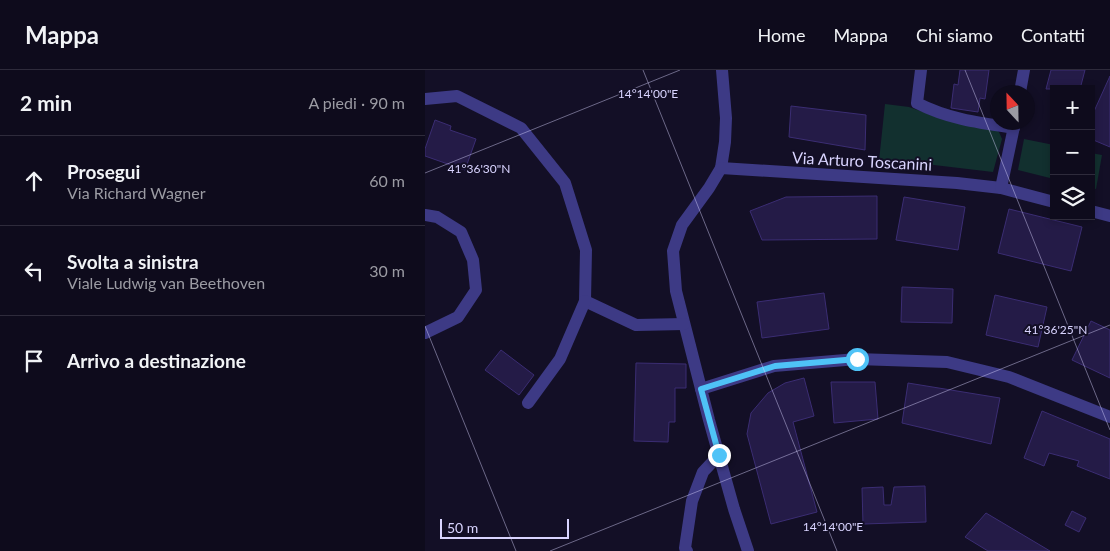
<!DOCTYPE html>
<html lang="it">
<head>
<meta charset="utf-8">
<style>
  body { margin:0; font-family:Lato,sans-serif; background:#171425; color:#f1f3f6 }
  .controls { position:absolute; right:15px; top:15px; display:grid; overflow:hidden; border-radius:0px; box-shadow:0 2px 8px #0003 }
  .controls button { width:45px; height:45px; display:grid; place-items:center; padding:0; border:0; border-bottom:1px solid #2e2b3b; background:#0e0b1c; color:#f1f3f6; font:25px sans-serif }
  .compass { position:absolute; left:565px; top:15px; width:45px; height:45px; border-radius:50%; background:#0e0b1c; box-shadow:0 2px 8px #0003; rotate:338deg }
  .scale { position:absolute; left:15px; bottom:12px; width:129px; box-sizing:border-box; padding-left:5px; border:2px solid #d9d4ff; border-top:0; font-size:14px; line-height:18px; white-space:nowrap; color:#d9d4ff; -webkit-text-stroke:4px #130f26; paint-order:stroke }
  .stop { position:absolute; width:15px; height:15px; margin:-11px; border:4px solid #4fc3f7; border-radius:50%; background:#fff }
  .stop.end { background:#4fc3f7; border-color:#fff; box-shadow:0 1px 5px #0008 }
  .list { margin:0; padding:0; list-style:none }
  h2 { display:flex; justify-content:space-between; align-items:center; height:65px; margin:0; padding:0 20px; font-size:21px }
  h2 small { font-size:16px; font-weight:400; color:#9b9ba3 }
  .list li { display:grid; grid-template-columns:32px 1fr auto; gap:15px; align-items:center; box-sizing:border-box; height:90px; padding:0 20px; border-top:1px solid #2e2b3b }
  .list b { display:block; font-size:19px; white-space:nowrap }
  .list p { margin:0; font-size:16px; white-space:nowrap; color:#9b9ba3 }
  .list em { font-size:16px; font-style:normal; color:#9b9ba3 }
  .icon { flex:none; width:28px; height:28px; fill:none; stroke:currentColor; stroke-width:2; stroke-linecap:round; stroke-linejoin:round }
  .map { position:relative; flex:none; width:685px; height:481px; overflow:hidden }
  header { display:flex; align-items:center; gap:30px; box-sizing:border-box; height:70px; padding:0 25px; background:#0e0b1c; border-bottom:1px solid #2e2b3b }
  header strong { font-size:24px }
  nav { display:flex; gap:28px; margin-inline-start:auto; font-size:18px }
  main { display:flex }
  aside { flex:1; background:#0e0b1c }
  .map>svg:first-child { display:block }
</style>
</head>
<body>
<header>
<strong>Mappa</strong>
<nav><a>Home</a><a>Mappa</a><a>Chi siamo</a><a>Contatti</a></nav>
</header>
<main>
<aside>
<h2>2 min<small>A piedi · 90 m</small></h2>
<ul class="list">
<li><svg class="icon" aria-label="ahead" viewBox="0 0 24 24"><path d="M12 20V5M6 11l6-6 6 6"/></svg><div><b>Prosegui</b><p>Via Richard Wagner</p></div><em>60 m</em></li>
<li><svg class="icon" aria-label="left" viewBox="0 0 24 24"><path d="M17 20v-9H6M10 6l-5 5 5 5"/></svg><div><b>Svolta a sinistra</b><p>Viale Ludwig van Beethoven</p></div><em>30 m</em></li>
<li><svg class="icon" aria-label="arrive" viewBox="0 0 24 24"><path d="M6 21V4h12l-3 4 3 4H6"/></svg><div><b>Arrivo a destinazione</b></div></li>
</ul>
</aside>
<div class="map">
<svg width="685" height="481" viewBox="0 0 685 481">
  <rect width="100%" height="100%" fill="#130f26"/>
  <!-- green -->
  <g fill="#12302f">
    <polygon points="460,34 484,37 518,49 568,58 574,62 577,69 568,102 509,95 454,91"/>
    <polygon points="599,69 629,75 629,109 593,100"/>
    <polygon points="666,83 677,85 671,119 666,118"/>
  </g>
  <!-- building -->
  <g fill="#241b47" stroke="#3b2d73">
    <polygon points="535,0 564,0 560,29 555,28 553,42 526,38 529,14 533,15"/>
    <polygon points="626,0 660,0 655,19 621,19"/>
    <polygon points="685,6 685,77 666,69 666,48"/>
    <polygon points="366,36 441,45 440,80 364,67"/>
    <polygon points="10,50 26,56 25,60 51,69 40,100 0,86 0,79"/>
    <polygon points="452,126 452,169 337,170 325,141 361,127"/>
    <polygon points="479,127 540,137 533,180 471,170"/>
    <polygon points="584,139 657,157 646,201 573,183"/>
    <polygon points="477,217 528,219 527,253 476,252"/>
    <polygon points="399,223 404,259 337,268 332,232"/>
    <polygon points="570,225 622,237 613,277 561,265"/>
    <polygon points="666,251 685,260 685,308 647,290"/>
    <polygon points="76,280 109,305 94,325 60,300"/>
    <polygon points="211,293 261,294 261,318 250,318 250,352 244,352 243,372 209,371"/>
    <polygon points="379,308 389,346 368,352 392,442 346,454 322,364 326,343 343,323 360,313"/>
    <polygon points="406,312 450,312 453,349 409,353"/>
    <polygon points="483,313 575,328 566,374 477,353"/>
    <polygon points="617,341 685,369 685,409 652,396 654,391 624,383 619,396 599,388"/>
    <polygon points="500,416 501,452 438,454 437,418 458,417 459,435 466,435 469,417"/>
    <polygon points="647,441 661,448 654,462 640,455"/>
    <polygon points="561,443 625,481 563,481 540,467"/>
  </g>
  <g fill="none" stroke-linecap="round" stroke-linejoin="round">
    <!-- minor -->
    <g stroke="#3d3a85" stroke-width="12">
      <polyline points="297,0 301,48 300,72 296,98 284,118 257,155 248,181 251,221 284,350 309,439 323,481"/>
      <path d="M496,0L492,33C523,49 555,53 589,58"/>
      <polyline points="595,22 599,0"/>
      <polyline points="0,29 32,26 96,58 140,113 161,180 160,231 211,255 259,254"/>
      <polyline points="296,98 532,113 576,118 629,132"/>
      <polyline points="576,118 590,52"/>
      <polyline points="666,141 685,146"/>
      <polyline points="0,145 12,147 36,162 48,190 51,220 33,247 0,263"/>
      <polyline points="276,319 349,296 432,289 522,292 584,307 685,347"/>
      <polyline points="103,333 135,289 160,231"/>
      <polyline points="262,481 260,478 267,431 278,402 294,385"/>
    </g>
  </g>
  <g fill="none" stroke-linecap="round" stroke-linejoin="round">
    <!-- route -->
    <polyline stroke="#4fc3f7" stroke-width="6" points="294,385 276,319 350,296 432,289"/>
  </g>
  <!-- ticks -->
  <path fill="none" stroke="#d9d4ff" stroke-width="1" stroke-opacity="0.45" d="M218,0L412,481M540,0L685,360M0,103L255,0M0,256L91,481M125,481L685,255"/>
  <g text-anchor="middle" stroke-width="4" stroke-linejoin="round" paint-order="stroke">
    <!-- street labels -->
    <g font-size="16" fill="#d9d4ff" stroke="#130f26">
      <text transform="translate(437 91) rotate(3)" y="6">Via Arturo Toscanini</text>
    </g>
  </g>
  <g font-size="12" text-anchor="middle" fill="#d9d4ff" stroke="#130f26" stroke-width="4" stroke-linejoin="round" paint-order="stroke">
    <text x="223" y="28">14°14'00"E</text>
    <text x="54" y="103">41°36'30"N</text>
    <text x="631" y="264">41°36'25"N</text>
    <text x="408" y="461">14°14'00"E</text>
  </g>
</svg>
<div class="controls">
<button>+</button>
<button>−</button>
<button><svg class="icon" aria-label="layers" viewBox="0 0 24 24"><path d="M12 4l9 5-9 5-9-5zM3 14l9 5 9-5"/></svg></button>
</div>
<svg class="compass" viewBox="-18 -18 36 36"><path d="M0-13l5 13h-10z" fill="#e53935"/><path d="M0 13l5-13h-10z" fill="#9b9ba3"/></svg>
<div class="scale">50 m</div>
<div class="stop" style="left:432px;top:289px"></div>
<div class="stop end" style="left:294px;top:385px"></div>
</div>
</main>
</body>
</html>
